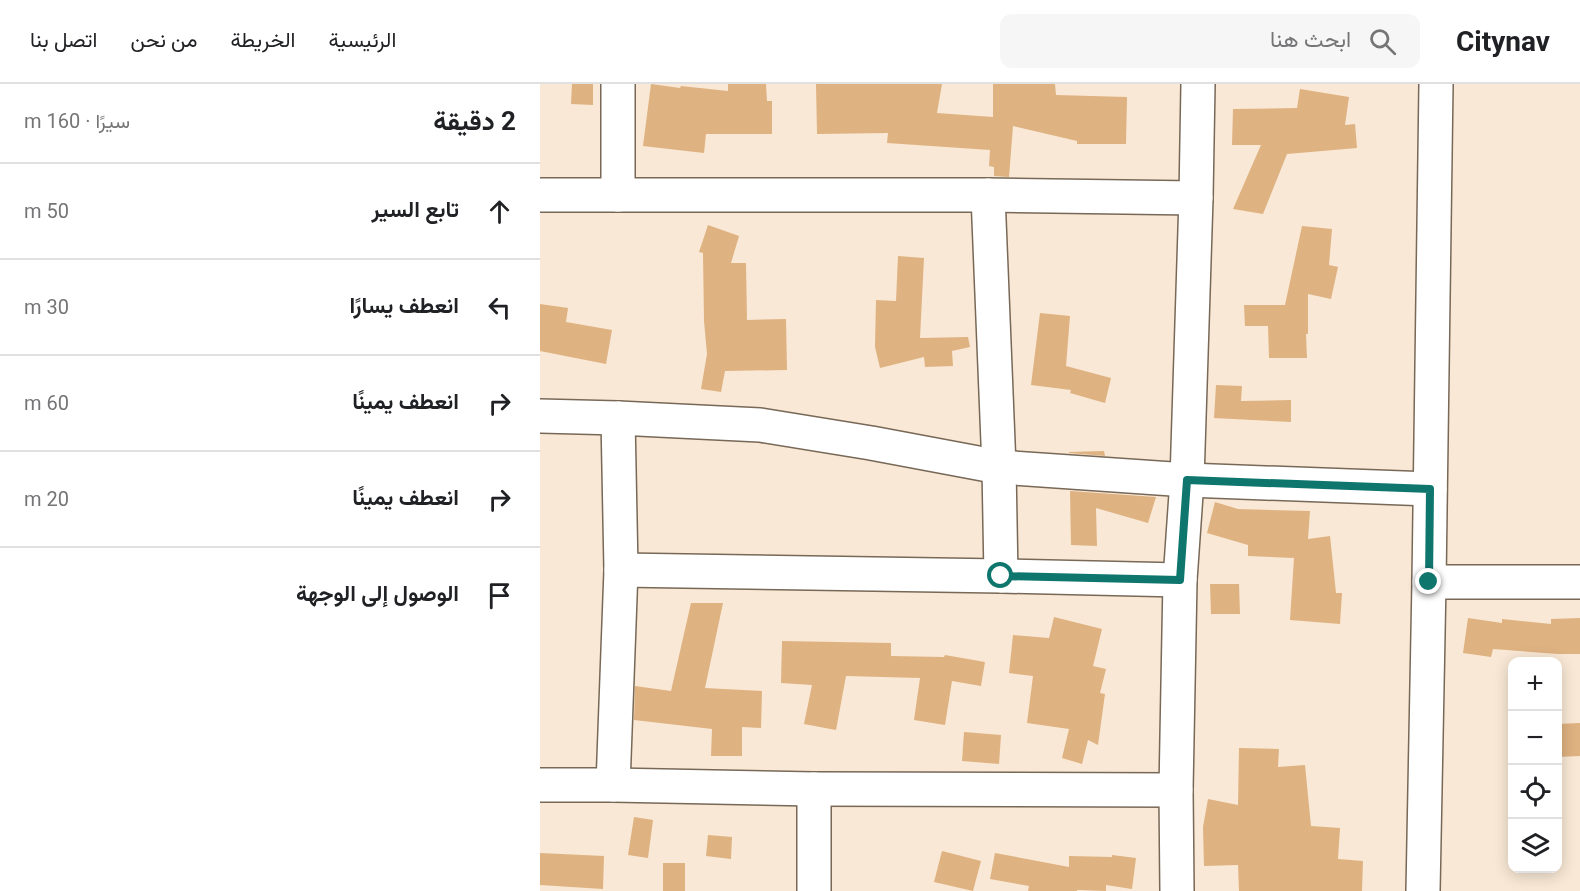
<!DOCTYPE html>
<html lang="ar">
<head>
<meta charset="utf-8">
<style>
  body { margin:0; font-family:Roboto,Vazirmatn,sans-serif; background:#f6f6f6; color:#202124; direction:rtl }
  .controls { position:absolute; right:18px; bottom:18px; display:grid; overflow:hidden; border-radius:12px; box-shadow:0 3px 15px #0003 }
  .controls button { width:54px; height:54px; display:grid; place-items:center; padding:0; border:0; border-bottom:2px solid #e0e0e0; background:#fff; color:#202124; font:30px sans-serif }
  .stop { position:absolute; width:18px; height:18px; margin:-14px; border:4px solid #0f766e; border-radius:50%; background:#fff }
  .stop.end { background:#0f766e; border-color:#fff; box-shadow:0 2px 6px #0008 }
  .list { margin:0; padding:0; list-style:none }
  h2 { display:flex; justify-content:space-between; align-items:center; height:78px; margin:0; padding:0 24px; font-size:26px }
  h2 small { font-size:20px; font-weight:400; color:#757577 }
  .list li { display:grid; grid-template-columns:39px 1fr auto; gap:18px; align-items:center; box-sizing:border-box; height:96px; padding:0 24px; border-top:2px solid #e0e0e0 }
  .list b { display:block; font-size:22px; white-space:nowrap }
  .list em { font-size:20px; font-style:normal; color:#757577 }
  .icon { flex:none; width:33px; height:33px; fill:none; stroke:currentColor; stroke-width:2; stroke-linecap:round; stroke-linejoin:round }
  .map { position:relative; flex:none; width:1040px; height:807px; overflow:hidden; direction:ltr }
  header { display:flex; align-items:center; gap:36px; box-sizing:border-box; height:84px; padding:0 30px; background:#fff; border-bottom:2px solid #e0e0e0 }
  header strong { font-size:28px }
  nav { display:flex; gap:33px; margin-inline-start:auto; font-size:21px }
  .search { width:420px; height:54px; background:#f6f6f6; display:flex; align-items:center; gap:15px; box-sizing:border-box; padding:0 21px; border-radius:12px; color:#757577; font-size:22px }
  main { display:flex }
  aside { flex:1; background:#fff }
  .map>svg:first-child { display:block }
</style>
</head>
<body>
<header>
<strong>Citynav</strong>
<div class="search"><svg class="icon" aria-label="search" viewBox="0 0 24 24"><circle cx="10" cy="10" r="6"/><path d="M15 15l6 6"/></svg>ابحث هنا</div>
<nav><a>الرئيسية</a><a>الخريطة</a><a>من نحن</a><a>اتصل بنا</a></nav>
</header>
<main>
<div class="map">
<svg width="1040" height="807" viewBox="0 0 1040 807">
  <rect width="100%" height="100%" fill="#f9e8d5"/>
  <!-- building -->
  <g fill="#dfb281">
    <polygon points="32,0 53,0 53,21 31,20"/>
    <polygon points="111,0 140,4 141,2 188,7 188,0 226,0 227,17 232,17 232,50 166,50 164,69 103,62"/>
    <polygon points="276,0 402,0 397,29 453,33 453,0 515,0 516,11 587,13 586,60 537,60 537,57 473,42 469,93 454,92 454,83 449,82 450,66 347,59 348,49 277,50"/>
    <polygon points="760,5 809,13 805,41 815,40 817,64 747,70 723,130 693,125 721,61 692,61 693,25 757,24"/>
    <polygon points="168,141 199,152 191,179 206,179 207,236 246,235 247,286 185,287 181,308 161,305 167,270 164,237 163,169 159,168"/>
    <polygon points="762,142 792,145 789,181 798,183 791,215 768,210 768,250 766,250 767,274 729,274 728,242 705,242 704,221 745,221"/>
    <polygon points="358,172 384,174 380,254 428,253 430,263 412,267 413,282 385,283 384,273 340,284 335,263 336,216 356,217"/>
    <polygon points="0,220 28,224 26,238 72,246 66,280 0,267"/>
    <polygon points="500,229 530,232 526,282 571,294 565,319 530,309 531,306 491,301"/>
    <polygon points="676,301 702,302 701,317 751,316 751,338 674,334"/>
    <polygon points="564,367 565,372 529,369 529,368"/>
    <polygon points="530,407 616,413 608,439 556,424 557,462 531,461"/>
    <polygon points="675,418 698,425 770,427 768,455 790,452 796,509 802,509 800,540 750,536 754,474 708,472 708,461 667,449"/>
    <polygon points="670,500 699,500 700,530 671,530"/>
    <polygon points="151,519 183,519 165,604 222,607 221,644 202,643 202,672 171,672 172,645 94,636 95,602 131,607"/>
    <polygon points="514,533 562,545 553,582 566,585 560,609 565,610 558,661 548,656 542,680 522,674 529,645 487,639 493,592 469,589 473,551 509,554"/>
    <polygon points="928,534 962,539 962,535 1011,540 1011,535 1040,534 1040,570 1018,570 953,565 951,573 923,569"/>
    <polygon points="242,557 351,559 351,572 404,573 405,571 445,578 441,602 412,597 405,641 374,636 380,594 306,592 296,646 264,640 272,601 241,599"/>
    <polygon points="1040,639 1040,672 1017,673 1017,640"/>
    <polygon points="424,648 461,651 459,680 422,677"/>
    <polygon points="699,664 739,665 738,683 765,681 771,742 800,744 798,775 823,777 822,807 699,807 698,781 664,782 663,743 668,715 698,721"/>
    <polygon points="94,733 113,736 108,774 88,771"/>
    <polygon points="168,751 192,753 191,775 166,772"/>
    <polygon points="402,767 441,777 433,807 394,798"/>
    <polygon points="0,769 64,772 63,805 0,801"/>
    <polygon points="455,769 529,783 529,772 572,773 572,771 596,774 592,805 566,801 566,807 537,806 537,807 488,807 489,802 450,795"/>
    <rect x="123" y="779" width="22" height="28"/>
  </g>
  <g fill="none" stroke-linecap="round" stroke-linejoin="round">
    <!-- minor casing -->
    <g stroke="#776857" stroke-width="36">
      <g id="minor">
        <polyline points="78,0 78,111"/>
        <polyline points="0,111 448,111 656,114"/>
        <polyline points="448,111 459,383 461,492"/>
        <polyline points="0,332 78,334 220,341 331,359 459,383 647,396 890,405"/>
        <polyline points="81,486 461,492 640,496"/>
        <polyline points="889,498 1040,498"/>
        <polyline points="0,701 73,701 274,705 636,706"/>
        <polyline points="73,701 81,486 78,334"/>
        <polyline points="274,705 274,807"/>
        <polyline points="637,807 636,706 640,496 647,396 656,114 658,0"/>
        <polyline points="883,807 889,498 896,0"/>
      </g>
    </g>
    <!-- minor -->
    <use href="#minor" stroke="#fff" stroke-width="33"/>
  </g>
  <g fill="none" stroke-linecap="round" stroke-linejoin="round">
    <!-- route -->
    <polyline stroke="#0f766e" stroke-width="8" points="461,492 640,496 647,396 890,405 889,498"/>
  </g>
</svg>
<div class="controls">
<button>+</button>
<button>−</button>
<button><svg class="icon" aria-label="locate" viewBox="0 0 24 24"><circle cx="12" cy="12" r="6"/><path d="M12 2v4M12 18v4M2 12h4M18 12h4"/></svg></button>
<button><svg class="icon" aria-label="layers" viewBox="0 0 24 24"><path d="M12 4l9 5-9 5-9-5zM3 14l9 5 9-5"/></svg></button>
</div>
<div class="stop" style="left:461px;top:492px"></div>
<div class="stop end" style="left:889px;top:498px"></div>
</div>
<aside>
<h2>2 دقيقة<small>سيرًا · 160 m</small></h2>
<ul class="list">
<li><svg class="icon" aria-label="ahead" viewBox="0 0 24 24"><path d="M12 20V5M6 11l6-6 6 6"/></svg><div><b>تابع السير</b></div><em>50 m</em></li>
<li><svg class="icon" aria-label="left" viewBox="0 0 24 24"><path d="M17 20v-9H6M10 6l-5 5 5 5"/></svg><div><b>انعطف يسارًا</b></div><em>30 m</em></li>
<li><svg class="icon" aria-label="right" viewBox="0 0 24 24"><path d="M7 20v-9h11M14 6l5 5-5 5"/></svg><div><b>انعطف يمينًا</b></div><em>60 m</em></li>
<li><svg class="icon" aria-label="right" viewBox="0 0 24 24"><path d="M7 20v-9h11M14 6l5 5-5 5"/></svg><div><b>انعطف يمينًا</b></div><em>20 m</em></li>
<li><svg class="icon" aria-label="arrive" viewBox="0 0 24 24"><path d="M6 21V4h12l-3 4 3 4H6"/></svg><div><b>الوصول إلى الوجهة</b></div></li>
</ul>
</aside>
</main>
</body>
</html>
